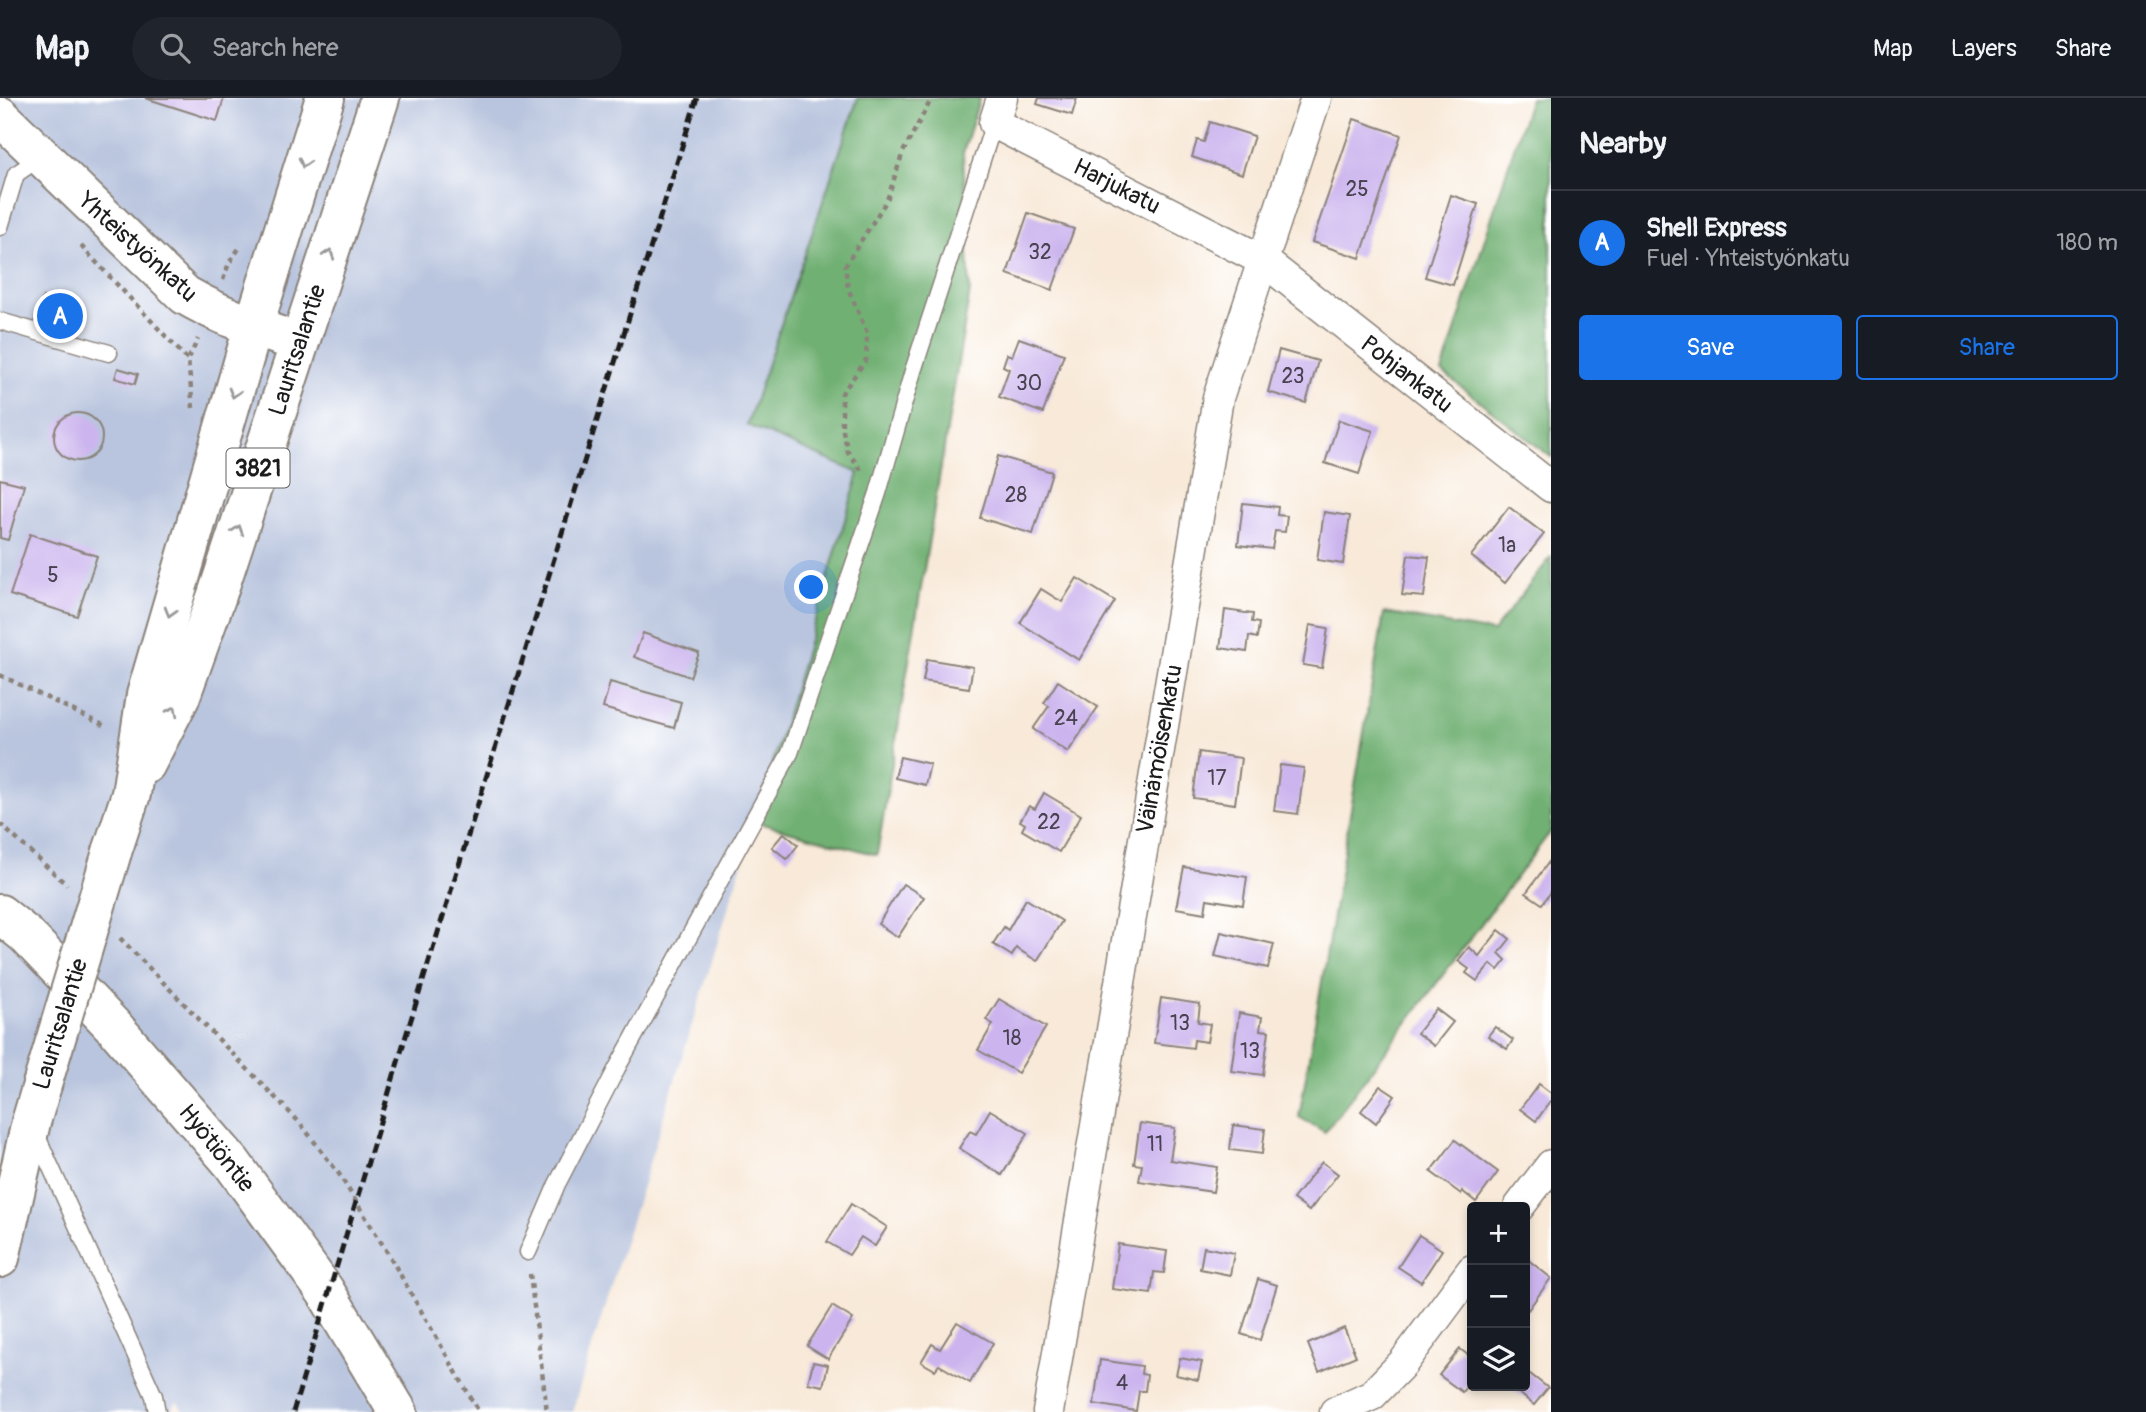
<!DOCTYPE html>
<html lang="en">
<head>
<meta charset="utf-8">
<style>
  body { margin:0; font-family:Pangolin,sans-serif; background:#20242c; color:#f1f3f6 }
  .controls { position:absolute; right:21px; bottom:21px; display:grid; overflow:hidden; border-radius:7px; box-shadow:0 4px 10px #0003 }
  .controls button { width:63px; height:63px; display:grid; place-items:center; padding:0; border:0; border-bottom:2px solid #363941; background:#171b24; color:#f1f3f6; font:35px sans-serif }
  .you { position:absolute; left:812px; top:490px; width:24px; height:24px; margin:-18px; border:5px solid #fff; border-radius:50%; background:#1a73e8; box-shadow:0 0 0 10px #1a73e833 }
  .badge { display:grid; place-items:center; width:46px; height:46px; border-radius:50%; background:#1a73e8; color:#fff; font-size:23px; font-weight:700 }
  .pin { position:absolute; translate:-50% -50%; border:4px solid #fff; box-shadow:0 2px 7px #0006 }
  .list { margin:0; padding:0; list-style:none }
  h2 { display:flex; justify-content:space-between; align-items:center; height:91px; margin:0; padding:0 28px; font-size:30px }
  h2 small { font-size:23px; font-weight:400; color:#9ea1a6 }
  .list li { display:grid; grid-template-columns:46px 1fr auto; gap:21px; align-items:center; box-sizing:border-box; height:105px; padding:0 28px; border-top:2px solid #363941 }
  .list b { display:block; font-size:26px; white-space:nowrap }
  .list p { margin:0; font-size:23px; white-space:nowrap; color:#9ea1a6 }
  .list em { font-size:23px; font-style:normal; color:#9ea1a6 }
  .actions { display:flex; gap:14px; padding:21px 28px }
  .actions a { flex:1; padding:16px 0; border:2px solid #1a73e8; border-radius:7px; text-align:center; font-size:24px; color:#1a73e8 }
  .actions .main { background:#1a73e8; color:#fff }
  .icon { flex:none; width:38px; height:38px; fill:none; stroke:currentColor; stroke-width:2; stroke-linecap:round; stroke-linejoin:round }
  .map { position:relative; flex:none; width:1551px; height:1314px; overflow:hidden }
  header { display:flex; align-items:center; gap:42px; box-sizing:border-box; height:98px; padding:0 35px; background:#171b24; border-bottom:2px solid #363941 }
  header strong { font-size:33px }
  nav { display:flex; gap:38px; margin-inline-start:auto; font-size:24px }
  .search { width:490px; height:63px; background:#20242c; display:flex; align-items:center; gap:18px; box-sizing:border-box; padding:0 24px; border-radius:38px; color:#9ea1a6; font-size:26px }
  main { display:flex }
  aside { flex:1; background:#171b24 }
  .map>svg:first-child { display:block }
</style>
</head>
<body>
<header>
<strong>Map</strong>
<div class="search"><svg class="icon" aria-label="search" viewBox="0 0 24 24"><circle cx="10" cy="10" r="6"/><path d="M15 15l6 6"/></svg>Search here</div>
<nav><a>Map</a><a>Layers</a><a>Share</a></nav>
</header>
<main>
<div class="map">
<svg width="1551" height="1314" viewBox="0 0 1551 1314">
  <rect width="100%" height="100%" fill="#fff"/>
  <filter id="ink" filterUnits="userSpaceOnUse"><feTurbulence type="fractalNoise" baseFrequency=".0143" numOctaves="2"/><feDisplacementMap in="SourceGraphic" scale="14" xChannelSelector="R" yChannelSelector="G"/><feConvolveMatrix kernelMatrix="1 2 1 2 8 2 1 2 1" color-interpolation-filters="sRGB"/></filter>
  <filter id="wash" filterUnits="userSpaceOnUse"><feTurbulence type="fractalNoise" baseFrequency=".00686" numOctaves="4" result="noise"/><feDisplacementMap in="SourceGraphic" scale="28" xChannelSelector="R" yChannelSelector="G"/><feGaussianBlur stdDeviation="1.57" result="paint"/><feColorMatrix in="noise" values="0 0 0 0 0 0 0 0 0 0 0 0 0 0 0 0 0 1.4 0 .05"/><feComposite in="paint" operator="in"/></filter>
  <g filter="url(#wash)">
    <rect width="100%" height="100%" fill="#f8e9d8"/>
    <!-- industrial -->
    <polygon fill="#b9c5de" points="0,0 858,0 747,327 859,375 755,724 572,1314 184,1314 177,1304 170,1314 0,1314"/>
    <!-- forest -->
    <g fill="#71b073" stroke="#466648" stroke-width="2">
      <polygon points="858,0 980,0 963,55 970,193 877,757 755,724 859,375 747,327"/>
      <polygon points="1530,0 1551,0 1551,359 1442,274"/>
      <polygon points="1551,459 1551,733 1325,1034 1299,1019 1384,515 1493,534"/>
    </g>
    <g id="blocks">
      <!-- building -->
      <g fill="#ccb5ee">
        <polygon points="145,0 224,0 217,23"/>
        <polygon points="1039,0 1077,0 1072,17 1037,6"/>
        <polygon points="1354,21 1401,37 1360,160 1312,144"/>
        <polygon points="1210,24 1254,38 1242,76 1192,59 1197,42 1204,44"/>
        <polygon points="1451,97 1478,106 1453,187 1425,179"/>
        <polygon points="1028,115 1074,131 1052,192 1007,176"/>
        <polygon points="43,199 84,213 76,236 35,222"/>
        <polygon points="1019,240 1064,256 1043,315 999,299 1009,271 1003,268 1007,256 1012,258"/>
        <polygon points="1279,252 1318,263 1306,305 1268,294"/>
        <polygon points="118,270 138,276 135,286 115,280"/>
        <circle cx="78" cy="339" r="24"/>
        <polygon points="1339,322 1373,333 1359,376 1325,365"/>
        <polygon points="998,358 1052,374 1033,436 980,420"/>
        <polygon points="0,381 24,387 8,442 0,440"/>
        <polygon points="1243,405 1278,409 1277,417 1287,418 1285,434 1275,433 1272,451 1238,447"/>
        <polygon points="1509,409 1544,436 1505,485 1471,458"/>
        <polygon points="1324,414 1350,418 1343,466 1317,462"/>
        <polygon points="30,436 97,458 77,518 10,497"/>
        <polygon points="1408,457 1429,459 1424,499 1402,497"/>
        <polygon points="1077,480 1115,503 1079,562 1020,525 1041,491 1062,504"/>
        <polygon points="1225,512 1253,516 1252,524 1259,525 1257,540 1249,538 1247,554 1220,550"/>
        <polygon points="1310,527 1328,530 1322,570 1303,567"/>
        <polygon points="643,535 699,555 690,579 634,559"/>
        <polygon points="927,561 973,569 969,590 923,583"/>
        <polygon points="1058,583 1098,609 1068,654 1033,631 1049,608 1044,605"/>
        <polygon points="610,584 681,604 674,630 603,610"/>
        <polygon points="1199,654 1241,660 1235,706 1193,700"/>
        <polygon points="900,659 930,666 925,687 895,680"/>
        <polygon points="1280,667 1304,670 1298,716 1274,713"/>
        <polygon points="1044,695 1081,717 1059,754 1022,732 1025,726 1020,723 1029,708 1035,711"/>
        <polygon points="784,735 798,747 787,761 772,749"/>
        <polygon points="1551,761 1551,794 1542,806 1526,795"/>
        <polygon points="1184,769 1247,779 1243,807 1207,801 1205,815 1176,810"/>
        <polygon points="903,786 924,799 898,839 878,826"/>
        <polygon points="1026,801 1062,823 1037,863 1016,850 1012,858 993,846 1004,829 1008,832"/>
        <polygon points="1499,832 1510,841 1499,855 1506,862 1498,872 1491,866 1477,883 1466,875 1469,871 1458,863 1469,849 1479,858"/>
        <polygon points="1221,834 1274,846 1268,870 1215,858"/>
        <polygon points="1161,900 1200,906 1198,924 1210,926 1207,944 1194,942 1193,950 1154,945"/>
        <polygon points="999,901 1046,929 1018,975 978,952 993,926 986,922"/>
        <polygon points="1436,911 1453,924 1434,948 1417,935"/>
        <polygon points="1239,915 1262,919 1260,932 1269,933 1263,977 1231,973"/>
        <polygon points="1495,929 1513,942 1507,951 1488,938"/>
        <polygon points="1539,986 1551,995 1551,1002 1536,1023 1520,1011"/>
        <polygon points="1380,988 1395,998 1376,1025 1361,1013"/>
        <polygon points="990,1012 1028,1035 1002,1077 959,1050 970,1033 976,1036"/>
        <polygon points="1140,1025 1175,1030 1170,1062 1217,1069 1213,1094 1139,1083 1142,1067 1134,1066"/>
        <polygon points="1233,1027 1265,1031 1262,1056 1230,1052"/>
        <polygon points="1455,1042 1498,1074 1476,1104 1462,1093 1461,1096 1431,1074"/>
        <polygon points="1322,1064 1338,1076 1309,1113 1293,1101"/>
        <polygon points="851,1106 887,1129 875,1148 861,1139 849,1157 827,1144"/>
        <polygon points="1419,1137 1442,1152 1421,1184 1398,1169"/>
        <polygon points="1118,1146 1167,1153 1164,1175 1154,1174 1151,1196 1112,1191"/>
        <polygon points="1204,1149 1234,1155 1230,1177 1200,1171"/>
        <polygon points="1527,1161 1551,1180 1528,1212 1525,1210 1525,1164"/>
        <polygon points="1258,1181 1277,1187 1260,1242 1241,1236"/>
        <polygon points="832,1208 853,1221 828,1261 807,1248"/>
        <polygon points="957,1224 993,1245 970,1285 939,1267 935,1272 921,1264 932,1246 940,1251"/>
        <polygon points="1344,1230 1356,1258 1319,1274 1308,1246"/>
        <polygon points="1460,1251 1472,1260 1472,1281 1462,1294 1439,1277"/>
        <polygon points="1180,1260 1202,1264 1198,1282 1176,1277"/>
        <polygon points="1100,1262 1142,1268 1141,1276 1147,1277 1145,1293 1139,1293 1136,1313 1094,1306"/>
        <polygon points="813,1264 828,1267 823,1288 808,1285"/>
        <polygon points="1525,1272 1548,1290 1534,1307 1510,1288 1525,1288"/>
      </g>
    </g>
  </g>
  <g filter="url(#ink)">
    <use href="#blocks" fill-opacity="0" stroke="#8a827a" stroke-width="2"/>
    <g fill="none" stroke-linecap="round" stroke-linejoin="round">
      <!-- service casing -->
      <g stroke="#8a827a" stroke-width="19">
        <g id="service">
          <polyline points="0,129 16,76 41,59"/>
          <polyline points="0,223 109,255"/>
          <polyline points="35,1034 154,1298 157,1314"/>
          <polyline points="528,1154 557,1086 617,970 790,655 878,395 913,273 994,25"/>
        </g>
      </g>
      <!-- minor casing -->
      <g stroke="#8a827a" stroke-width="33">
        <g id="minor">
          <polyline points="1002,0 994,25 1264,163 1551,389"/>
          <polyline points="1519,1109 1551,1067"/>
          <polyline points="1048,1314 1218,300 1316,0"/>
          <polyline points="1335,1314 1372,1297 1403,1265 1472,1172"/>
        </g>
      </g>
      <!-- secondary casing -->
      <g stroke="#8a827a" stroke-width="42">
        <g id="secondary">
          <path d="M0,18L185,197C221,218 259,232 299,244"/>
          <polyline points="0,816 26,837 116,931 232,1065 325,1193 398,1314"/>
        </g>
      </g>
      <!-- primary casing -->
      <g stroke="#8a827a" stroke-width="42">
        <g id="primary">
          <polyline points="146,666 180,600 217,497 380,0"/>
          <polyline points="112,754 131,696 146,597 253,230 325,0"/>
          <polyline points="0,1160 31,1024 42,987"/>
        </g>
      </g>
      <!-- path -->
      <g stroke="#8a827a" stroke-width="4.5" stroke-dasharray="5 5" stroke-linecap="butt">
        <polyline points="81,148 188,262"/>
        <polyline points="223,182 229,165 240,149"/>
        <polyline points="193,310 188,262 198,241"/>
        <polyline points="861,372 848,354 842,329 842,295 866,262 867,235 848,190 845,168 887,102 903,54 932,0"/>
        <polyline points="0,577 107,629"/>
        <polyline points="0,726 67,787"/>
        <polyline points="120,840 300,1025 339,1076 389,1157 479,1314"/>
        <polyline points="530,1176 547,1314"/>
      </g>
      <!-- service -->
      <use href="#service" stroke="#fff" stroke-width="16"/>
      <!-- minor -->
      <use href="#minor" stroke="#fff" stroke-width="30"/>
      <!-- secondary -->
      <use href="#secondary" stroke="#fff" stroke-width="38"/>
      <!-- primary -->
      <use href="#primary" stroke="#fff" stroke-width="38"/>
      <!-- rail -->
      <polyline stroke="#1c1c1c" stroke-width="5" stroke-dasharray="10 5" stroke-linecap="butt" points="293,1314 404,944 697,0"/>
      <!-- primary-bridge casing -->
      <g stroke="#8a827a" stroke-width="42" stroke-linecap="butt">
        <polyline id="primary-bridge" points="42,987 112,754"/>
      </g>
      <!-- primary-bridge -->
      <use href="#primary-bridge" stroke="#fff" stroke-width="38"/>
    </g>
    <!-- one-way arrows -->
    <defs><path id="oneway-chevron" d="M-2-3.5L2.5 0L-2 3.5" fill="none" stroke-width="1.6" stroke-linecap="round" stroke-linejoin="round" transform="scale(1.75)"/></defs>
    <g stroke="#999">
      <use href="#oneway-chevron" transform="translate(304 65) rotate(107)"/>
      <use href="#oneway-chevron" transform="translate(329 156) rotate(-72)"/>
      <use href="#oneway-chevron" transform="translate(234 295) rotate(106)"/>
      <use href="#oneway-chevron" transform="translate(238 432) rotate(-72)"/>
      <use href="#oneway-chevron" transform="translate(170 514) rotate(106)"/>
      <use href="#oneway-chevron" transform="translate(173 613) rotate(-63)"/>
    </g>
  </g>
  <g text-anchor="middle" stroke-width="5" stroke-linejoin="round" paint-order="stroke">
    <!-- number labels -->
    <g font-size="21" fill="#484250">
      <text x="1357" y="98">25</text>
      <text x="1040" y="161">32</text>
      <text x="1293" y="285">23</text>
      <text x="1029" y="292">30</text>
      <text x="1016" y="404">28</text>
      <text x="1507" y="454">1a</text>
      <text x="53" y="484">5</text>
      <text x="1066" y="627">24</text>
      <text x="1217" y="687">17</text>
      <text x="1049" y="731">22</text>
      <text x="1180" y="932">13</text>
      <text x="1012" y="947">18</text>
      <text x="1250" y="960">13</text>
      <text x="1155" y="1053">11</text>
      <text x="1122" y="1292">4</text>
    </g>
    <!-- shield labels -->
    <rect fill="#fff" stroke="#606060" stroke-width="2" x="226.5" y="350.5" width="63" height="39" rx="5"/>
    <g font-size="23" font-weight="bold" fill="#1c1c1c">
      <text x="258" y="378">3821</text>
    </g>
    <!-- street labels -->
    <g font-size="24" fill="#1c1c1c" stroke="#fff">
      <text transform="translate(1117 88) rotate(27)" y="8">Harjukatu</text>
      <text transform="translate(138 149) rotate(42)" y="8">Yhteistyönkatu</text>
      <text transform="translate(297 252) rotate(-72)" y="8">Lauritsalantie</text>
      <text transform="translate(1407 276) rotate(38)" y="8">Pohjankatu</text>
      <text transform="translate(1159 651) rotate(-80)" y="8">Väinämöisenkatu</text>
      <text transform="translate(60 926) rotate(-73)" y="8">Lauritsalantie</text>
      <text transform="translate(217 1050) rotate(51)" y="8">Hyötiöntie</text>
    </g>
  </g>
</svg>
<div class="controls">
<button>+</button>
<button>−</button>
<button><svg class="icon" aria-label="layers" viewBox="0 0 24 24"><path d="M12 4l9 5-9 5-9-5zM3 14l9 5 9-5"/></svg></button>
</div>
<div class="you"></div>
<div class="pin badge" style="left:60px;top:218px">A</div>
</div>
<aside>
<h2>Nearby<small></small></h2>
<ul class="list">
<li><span class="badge">A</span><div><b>Shell Express</b><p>Fuel · Yhteistyönkatu</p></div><em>180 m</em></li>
</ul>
<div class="actions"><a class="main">Save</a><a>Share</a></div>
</aside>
</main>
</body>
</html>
